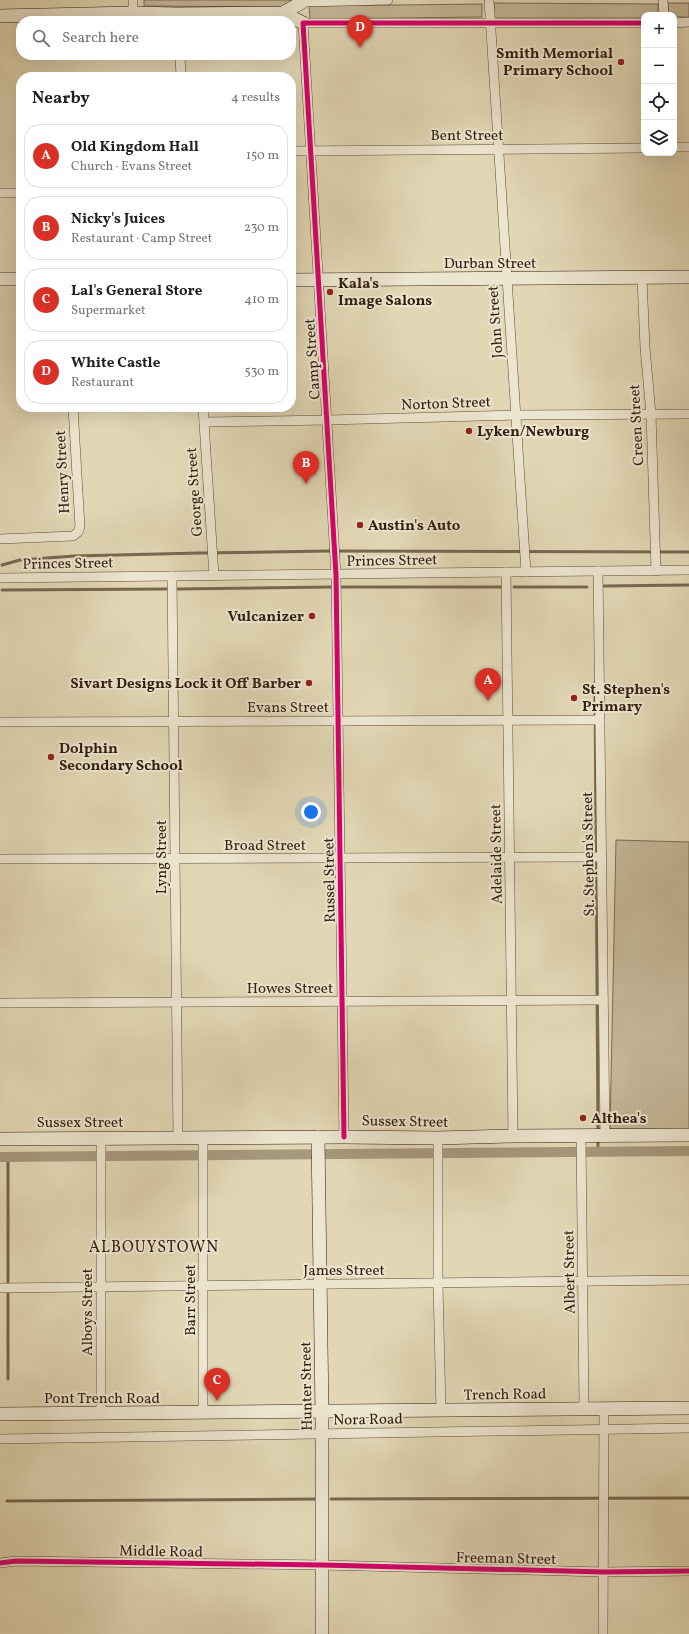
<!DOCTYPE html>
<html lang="en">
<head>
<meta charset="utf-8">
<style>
  body { margin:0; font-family:Vollkorn,serif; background:#f2f2f2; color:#202124 }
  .controls { position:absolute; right:12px; top:12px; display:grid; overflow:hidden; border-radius:8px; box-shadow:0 4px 16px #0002 }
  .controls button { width:36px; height:36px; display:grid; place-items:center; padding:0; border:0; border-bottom:1px solid #e0e0e0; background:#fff; color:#202124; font:20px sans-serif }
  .you { position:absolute; left:311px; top:812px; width:14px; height:14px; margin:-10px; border:3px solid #fff; border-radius:50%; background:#1a73e8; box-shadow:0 0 0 6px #1a73e833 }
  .badge { display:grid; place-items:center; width:26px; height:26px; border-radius:50%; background:#d93025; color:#fff; font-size:13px; font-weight:700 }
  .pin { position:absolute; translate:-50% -33px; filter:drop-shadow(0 1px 2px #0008) }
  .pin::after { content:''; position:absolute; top:21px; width:14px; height:12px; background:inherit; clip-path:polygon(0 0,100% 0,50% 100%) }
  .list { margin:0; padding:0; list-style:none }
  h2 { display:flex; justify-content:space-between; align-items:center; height:52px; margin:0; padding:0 16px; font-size:17px }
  h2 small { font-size:13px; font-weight:400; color:#757577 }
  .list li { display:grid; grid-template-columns:26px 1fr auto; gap:12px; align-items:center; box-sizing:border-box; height:64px; margin:0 8px 8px; padding:0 8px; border:1px solid #e0e0e0; border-radius:16px }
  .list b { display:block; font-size:15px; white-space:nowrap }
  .list p { margin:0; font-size:13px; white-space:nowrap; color:#757577 }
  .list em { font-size:13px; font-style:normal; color:#757577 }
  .icon { flex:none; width:22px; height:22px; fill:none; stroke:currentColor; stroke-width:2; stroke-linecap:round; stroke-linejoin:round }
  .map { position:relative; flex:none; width:689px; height:1634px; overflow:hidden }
  .search { position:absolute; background:#fff; box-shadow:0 4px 16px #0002; left:16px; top:16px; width:280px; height:44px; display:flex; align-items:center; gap:10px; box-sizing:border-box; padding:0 14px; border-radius:16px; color:#757577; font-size:15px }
  .panel { position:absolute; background:#fff; box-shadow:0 4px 16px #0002; left:16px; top:72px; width:280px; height:340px; border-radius:16px }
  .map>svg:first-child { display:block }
</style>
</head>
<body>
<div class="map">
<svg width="689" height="1634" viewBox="0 0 689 1634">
  <rect width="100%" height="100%" fill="#e2d7b5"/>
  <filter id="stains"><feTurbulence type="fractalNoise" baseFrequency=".005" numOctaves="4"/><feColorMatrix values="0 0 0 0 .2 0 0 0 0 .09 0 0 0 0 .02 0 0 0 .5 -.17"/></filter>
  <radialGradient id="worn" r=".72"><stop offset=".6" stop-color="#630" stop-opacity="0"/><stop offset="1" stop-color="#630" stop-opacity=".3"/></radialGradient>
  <!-- green -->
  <g fill="#c4b798" stroke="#7c6a52">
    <polygon points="144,0 293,0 282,7 144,6"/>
    <polygon points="494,3 658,4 658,15 644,15 644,18 494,18"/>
    <polygon points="668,3 689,3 689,17 674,17 674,15 668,15"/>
    <polygon points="482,4 482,17 310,19 309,6"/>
    <polygon points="616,840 689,842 689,1129 610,1129"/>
  </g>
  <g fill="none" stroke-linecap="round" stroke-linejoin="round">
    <!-- stream -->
    <g stroke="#786750" stroke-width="3">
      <polyline points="2,565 20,560 74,556 200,553 329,551 689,552"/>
      <polyline points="604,586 689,585"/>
      <polyline points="342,587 503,587"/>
      <polyline points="514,587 587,587"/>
      <polyline points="178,589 331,587"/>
      <polyline points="2,590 167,589"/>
      <polyline points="595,682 598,1132"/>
      <polyline points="598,1138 598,1152"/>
      <polyline points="8,1157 8,1379"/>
      <polyline points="331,1499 689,1498"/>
      <polyline points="7,1501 315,1499"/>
    </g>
    <!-- canal -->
    <polyline stroke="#a6987c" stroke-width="10" points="0,1157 689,1151"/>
    <!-- street casing -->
    <g stroke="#5f4c37" stroke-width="10">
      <g id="street">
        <polyline points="489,0 526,572"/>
        <polyline points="663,0 664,15"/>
        <polyline points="302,2 388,0"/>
        <polyline points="133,13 133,0"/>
        <polyline points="674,23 689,22"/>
        <polyline points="180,55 181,77"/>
        <polyline points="674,147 689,147"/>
        <polyline points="291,151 644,148"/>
        <polyline points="0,193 21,193"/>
        <polyline points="642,278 645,348 651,414 656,571"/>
        <polyline points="203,407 214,576"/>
        <polyline points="204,422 328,420 515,415 689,414"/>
        <polyline points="0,539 73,536 78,532 80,527 73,407"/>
        <polyline points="598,571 605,1135"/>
        <polyline points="506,572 513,1136"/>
        <polyline points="172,576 178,1138"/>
        <polyline points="0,578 689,570"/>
        <polyline points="0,722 600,720"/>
        <polyline points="0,859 602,857"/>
        <polyline points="0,1003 603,1000"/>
        <polyline points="581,1136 584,1409"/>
        <polyline points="344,1137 336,575 303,23 644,23"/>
        <polyline points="203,1138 203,1413"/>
        <polyline points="438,1138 438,1284 441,1411"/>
        <polyline points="0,1288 689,1280"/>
        <polyline points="101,1414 101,1138"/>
        <polyline points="0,1439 689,1428"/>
        <polyline points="0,1563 16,1561 322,1565 604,1572 689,1571"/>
        <polyline points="603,1634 604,1409"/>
      </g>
    </g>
    <!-- secondary casing -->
    <g stroke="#331d0d" stroke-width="14">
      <g id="secondary">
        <polyline points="283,13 303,23"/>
        <polyline points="0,16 133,13 177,14 283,13 302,2"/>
        <polyline points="0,279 21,279"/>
        <polyline points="291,280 689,277"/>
        <polyline points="318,1137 322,1412 322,1634"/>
        <polyline points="0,1139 344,1137 438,1138 513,1136 689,1135"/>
        <polyline points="0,1414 689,1408"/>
      </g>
    </g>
    <!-- street -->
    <use href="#street" stroke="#ece5cf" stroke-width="9"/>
    <!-- secondary -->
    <use href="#secondary" stroke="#ece5cf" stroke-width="13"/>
    <!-- cycleway casing -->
    <g stroke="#ece5cf" stroke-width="8">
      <g id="cycleway">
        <polyline points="344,1137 336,575 303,23 644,23"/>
        <polyline points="0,1563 16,1561 322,1565 604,1572 689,1571"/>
      </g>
    </g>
    <!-- cycleway -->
    <use href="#cycleway" stroke="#d6006c" stroke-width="5"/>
  </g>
  <!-- markers -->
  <g fill="#8f2418" stroke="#ece5cf" stroke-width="1.5">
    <circle cx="621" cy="62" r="4"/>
    <circle cx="330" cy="292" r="4"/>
    <circle cx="469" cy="431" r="4"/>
    <circle cx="360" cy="525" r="4"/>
    <circle cx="312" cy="616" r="4"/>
    <circle cx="309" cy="683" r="4"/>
    <circle cx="574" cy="698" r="4"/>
    <circle cx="51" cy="757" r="4"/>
    <circle cx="583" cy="1118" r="4"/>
  </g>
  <g text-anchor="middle" stroke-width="4" stroke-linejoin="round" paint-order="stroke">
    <!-- poi labels -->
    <g font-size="15" font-weight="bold" fill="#331d0d" stroke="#ece5cf" text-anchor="start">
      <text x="613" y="58" text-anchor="end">Smith Memorial<tspan x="613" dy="17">Primary School</tspan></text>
      <text x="338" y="288">Kala's<tspan x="338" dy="17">Image Salons</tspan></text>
      <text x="477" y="436">Lyken/Newburg</text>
      <text x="368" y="530">Austin's Auto</text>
      <text x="304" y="621" text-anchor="end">Vulcanizer</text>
      <text x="301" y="688" text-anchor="end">Sivart Designs Lock it Off Barber</text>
      <text x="582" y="694">St. Stephen's<tspan x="582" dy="17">Primary</tspan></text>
      <text x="59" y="753">Dolphin<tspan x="59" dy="17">Secondary School</tspan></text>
      <text x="591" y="1123">Althea's</text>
    </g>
    <!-- street labels -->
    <g font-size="15" fill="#331d0d" stroke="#ece5cf">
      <text x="467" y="140">Bent Street</text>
      <text x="490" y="268">Durban Street</text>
      <text transform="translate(495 322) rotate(-94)" y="5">John Street</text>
      <text transform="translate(312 359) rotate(-94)" y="5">Camp Street</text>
      <text transform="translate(446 403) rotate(-2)" y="5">Norton Street</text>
      <text transform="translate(636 425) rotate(-93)" y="5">Creen Street</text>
      <text transform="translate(62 472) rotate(-93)" y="5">Henry Street</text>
      <text transform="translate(194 492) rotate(-94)" y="5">George Street</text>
      <text transform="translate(392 560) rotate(-1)" y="5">Princes Street</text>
      <text transform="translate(68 563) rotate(-1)" y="5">Princes Street</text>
      <text x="288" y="712">Evans Street</text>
      <text x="265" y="850">Broad Street</text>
      <text transform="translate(496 854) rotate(-91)" y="5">Adelaide Street</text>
      <text transform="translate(588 854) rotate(-91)" y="5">St. Stephen's Street</text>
      <text transform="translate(161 857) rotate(-90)" y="5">Lyng Street</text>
      <text transform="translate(329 880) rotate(-91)" y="5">Russel Street</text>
      <text x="290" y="993">Howes Street</text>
      <text transform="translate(405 1121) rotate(1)" y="5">Sussex Street</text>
      <text x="80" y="1127">Sussex Street</text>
      <text x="344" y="1275">James Street</text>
      <text transform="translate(569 1272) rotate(-91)" y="5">Albert Street</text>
      <text transform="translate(190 1300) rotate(-90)" y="5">Barr Street</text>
      <text transform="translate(87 1312) rotate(-90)" y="5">Alboys Street</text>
      <text transform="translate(306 1386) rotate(-91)" y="5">Hunter Street</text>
      <text transform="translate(505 1394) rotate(-1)" y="5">Trench Road</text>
      <text x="102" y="1403">Pont Trench Road</text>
      <text transform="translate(368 1419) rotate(-1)" y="5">Nora Road</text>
      <text transform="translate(161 1551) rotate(1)" y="5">Middle Road</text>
      <text transform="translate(506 1558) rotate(1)" y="5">Freeman Street</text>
    </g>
    <!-- neighbourhood labels -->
    <g font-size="16" letter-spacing="1" fill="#331d0d" stroke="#ece5cf">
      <text x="154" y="1252">ALBOUYSTOWN</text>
    </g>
  </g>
  <rect width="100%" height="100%" filter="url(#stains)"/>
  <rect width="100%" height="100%" fill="url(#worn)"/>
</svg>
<div class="controls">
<button>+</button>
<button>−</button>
<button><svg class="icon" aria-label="locate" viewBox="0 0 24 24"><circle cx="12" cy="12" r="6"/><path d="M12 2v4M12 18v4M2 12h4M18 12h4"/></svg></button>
<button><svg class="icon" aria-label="layers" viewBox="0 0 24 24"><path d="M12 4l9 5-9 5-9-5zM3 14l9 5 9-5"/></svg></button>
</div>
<div class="you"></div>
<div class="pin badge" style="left:488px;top:701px">A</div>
<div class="pin badge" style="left:306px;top:484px">B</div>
<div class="pin badge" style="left:217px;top:1401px">C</div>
<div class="pin badge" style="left:360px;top:48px">D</div>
<div class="search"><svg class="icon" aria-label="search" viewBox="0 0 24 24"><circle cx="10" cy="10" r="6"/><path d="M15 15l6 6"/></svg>Search here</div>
<section class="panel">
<h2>Nearby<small>4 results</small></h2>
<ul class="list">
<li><span class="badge">A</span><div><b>Old Kingdom Hall</b><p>Church · Evans Street</p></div><em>150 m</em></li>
<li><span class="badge">B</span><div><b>Nicky's Juices</b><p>Restaurant · Camp Street</p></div><em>230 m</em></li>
<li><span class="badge">C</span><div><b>Lal's General Store</b><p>Supermarket</p></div><em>410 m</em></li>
<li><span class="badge">D</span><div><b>White Castle</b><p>Restaurant</p></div><em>530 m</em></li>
</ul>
</section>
</div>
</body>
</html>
